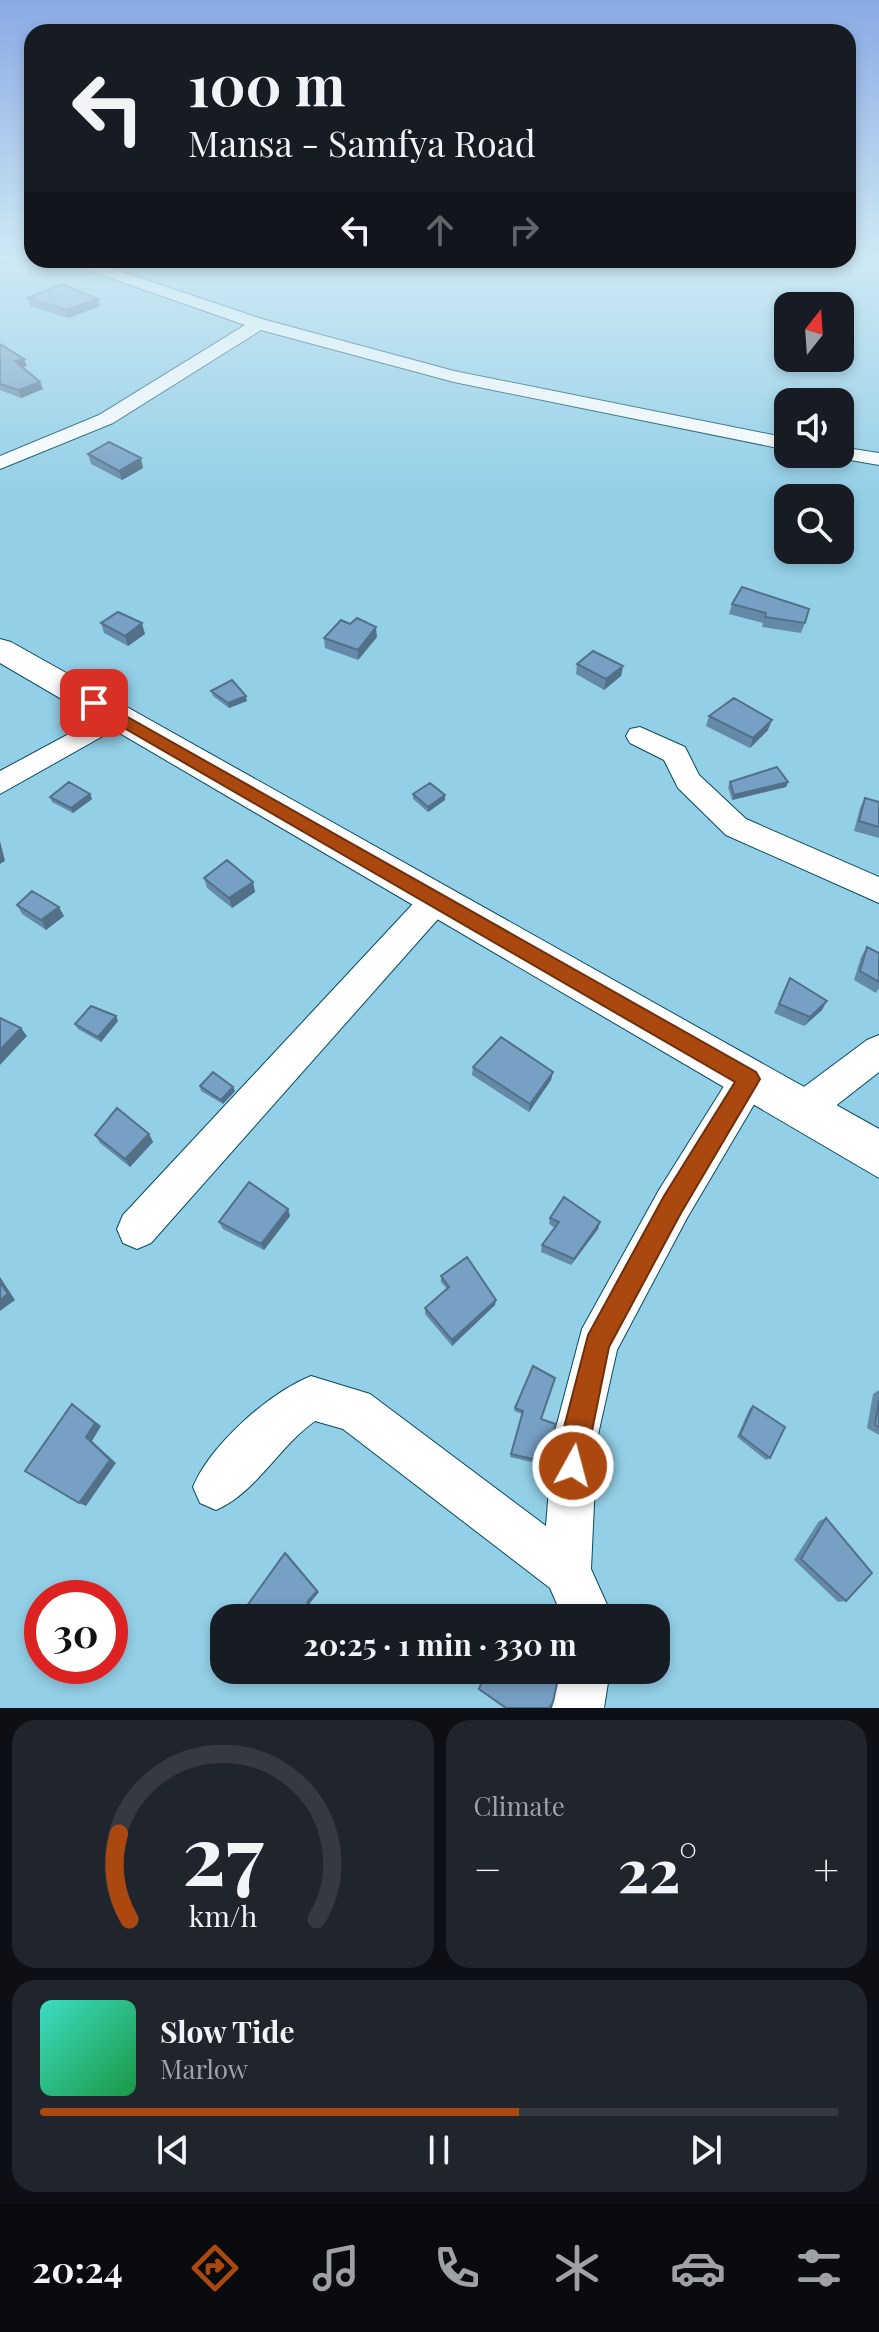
<!DOCTYPE html>
<meta charset="utf-8">
<style>
:root{--surface:#171b24;--page:#20242c;--text:#f1f3f6;--muted:#9ea1a6;--line:#363941;--accent:#ab480f}
body{margin:0;font-family:"Playfair Display",serif;background:var(--page);color:var(--text);height:100vh;display:flex;flex-direction:column;font-size:30px;white-space:nowrap}
*{box-sizing:border-box;margin:0}
p{font-size:26px;color:var(--muted)}
.icon{flex:none;width:44px;height:44px;fill:none;stroke:currentColor;stroke-width:2;stroke-linecap:round;stroke-linejoin:round}
.map{position:relative;height:1708px;overflow:hidden}
.sheet{display:flex;flex-direction:column;gap:12px;padding:12px;background:#0d0f14;flex:1}
.sheet>*{flex:none}
.top-card{position:absolute;left:24px;top:24px;width:832px;height:244px;border-radius:24px;box-shadow:0 4px 12px #0003;background:#171b24;color:var(--text);overflow:hidden}
.needle{width:52px;rotate:17deg}
.controls{position:absolute;left:774px;top:292px;display:grid;gap:16px}
.controls a{display:grid;place-items:center;width:80px;height:80px;border-radius:16px;background:var(--surface);box-shadow:0 4px 12px #0003;font-size:40px}
.speed{position:absolute;left:24px;top:1580px;display:flex;gap:16px;font-size:40px;font-weight:700;text-align:center}
.speed>*{display:grid;place-content:center;width:104px;height:104px;border-radius:50%;background:var(--surface);box-shadow:0 4px 12px #0003;line-height:1}
.speed .limit{border:12px solid #d22;background:#fff;color:#111}
.pin{position:absolute;display:grid;place-items:center;width:68px;height:68px;color:#fff;margin:-34px;border-radius:16px;box-shadow:0 4px 12px #0006}
.me{position:absolute;width:88px;margin:-44px;rotate:7deg;stroke-linejoin:round;filter:drop-shadow(0 0 6px #0008)}
.turn{display:flex;align-items:center;gap:28px;height:168px;padding:0 32px;font-size:36px}
.turn .icon{width:104px;height:104px;stroke-width:2.5}
.turn b{display:block;font-size:56px;line-height:68px}
.lanes{display:flex;align-items:center;height:76px;padding:0 32px;background:#0003;justify-content:center;gap:40px;direction:ltr}
.lanes .off{opacity:.35}
.big{font-size:60px;font-weight:700;line-height:1.1}
.sheet .widget{flex:1;display:flex;flex-direction:column;justify-content:center;gap:12px;min-width:0;padding:0 28px;border-radius:24px;background:var(--page)}
.sheet .dial{align-items:center;gap:0}
.dial svg{height:208px;overflow:visible;fill:none;stroke:var(--line);stroke-width:7;stroke-linecap:round;text-anchor:middle}
.dial text{fill:var(--text);stroke:none}
.song{display:flex;align-items:center;gap:24px}
.cover{width:96px;height:96px;border-radius:12px;background:linear-gradient(135deg,hsl(170 70% 55%),hsl(140 70% 35%))}
.played{height:8px;border-radius:4px;background:linear-gradient(90deg,var(--accent) 60%,var(--line) 60%)}
.keys{display:flex;justify-content:space-around;direction:ltr}
.heat{display:flex;justify-content:space-between;align-items:center;font-size:44px;direction:ltr}
.sheet .tiles{flex:1;display:grid;gap:12px;grid-template-columns:1fr 1fr}
.widget:last-child{grid-column:span 2}
.trip{position:absolute;left:210px;top:1604px;width:460px;height:80px;border-radius:24px;background:var(--surface);box-shadow:0 4px 12px #0003;font-weight:700;line-height:80px;text-align:center}
.menu{display:flex;height:128px;justify-content:space-around;align-items:center;background:#090b0e;color:var(--muted)}
.menu .icon{width:56px;height:56px}
.menu .on{color:var(--accent)}
.menu b{font-size:36px;color:var(--text)}
.map>svg:first-child{display:block}
</style>
<div class="map">
<svg width="879" height="1708" viewBox="0 0 879 1708">
<rect width="100%" height="100%" fill="#93cfe7"/>
<g fill="none" stroke-linecap="round" stroke-linejoin="round">
<defs>
<path id="minor" d="M59,260L96,263L262,319L454,371L788,438V450L454,382L261,330L113,423L0,469V456L99,415L245,325Z
M840,447L879,453V465L833,457L831,454H840Z
M117,708L126,711L130,717L126,723L0,794V771Z
M640,727L685,747L699,775L746,819L879,877V903L726,835L678,788L664,760L630,743L626,736L630,729Z
M435,888L446,892L451,901L446,910L151,1243L137,1249L123,1243L117,1229L123,1215L424,892Z
M879,1035V1072L815,1122L802,1127L789,1122L784,1110L789,1098L867,1040Z
M749,1063L762,1067L767,1079L762,1091L687,1218L617,1350L597,1439L591,1569L613,1618H563L550,1588L343,1429L315,1421C279,1446 256,1493 216,1510L200,1503L193,1487C210,1445 269,1393 311,1376L370,1394L546,1526L553,1439L582,1329L659,1190L736,1067Z
M560,1670H610L604,1708H552Z"/>
<path id="major" d="M0,639L11,642L879,1129V1178L0,663Z"/>
</defs>
<use href="#minor" stroke="#064b5f" stroke-width="2"/>
<use href="#major" stroke="#064b5f" stroke-width="2"/>
<use href="#minor" fill="#fff" fill-rule="evenodd"/>
<use href="#major" fill="#fff" fill-rule="evenodd"/>
</g>
<path fill="#658aa9" d="M28,298L100,306L68,318L30,306Z
M0,344L27,366L22,367L43,389L21,398L0,390Z
M88,454L143,468L122,480L91,464Z
M732,604L805,623L801,633L762,627L763,623L729,614Z
M101,623L145,634L128,646L104,633Z
M377,637L358,660L325,648L324,638Z
M577,664L623,666L621,676L604,690L576,674Z
M211,691L247,701L229,708L213,696Z
M709,716L768,730L750,748L706,726Z
M730,782H788L786,787L732,800L728,787Z
M90,794L92,799L73,813L52,802L50,797Z
M413,794L445,800L428,812L413,799Z
M865,798L879,802V838L854,831L860,808Z
M204,878L253,882L255,892L232,908L207,888Z
M17,905L64,916L46,930L22,914Z
M867,947L879,953V988L876,993L854,980L861,957Z
M790,978L822,1010L804,1026L774,1013Z
M116,1016L118,1021L101,1042L78,1029L75,1024Z
M473,1067L553,1072L551,1080L529,1112L472,1075Z
M200,1086L233,1087L235,1091L223,1104L201,1091Z
M149,1134L153,1142L130,1167L100,1143L95,1135Z
M288,1209L290,1216L264,1250L223,1229L219,1222Z
M550,1218L600,1222L598,1229L571,1265L541,1252L542,1245L555,1228L549,1224Z
M441,1276L495,1305L452,1346L425,1314V1308L447,1289L441,1282Z
M533,1366L550,1463L548,1466L510,1457L522,1414L514,1411Z
M879,1390V1435L867,1428L873,1394Z
M753,1406L770,1458L766,1460L737,1437L750,1408Z
M826,1518L846,1601L838,1602L794,1560L819,1521Z"/>
<path fill="#537089" d="M0,258H10L11,262L0,265Z
M98,299L100,306L68,318L66,310Z
M24,359L27,366L17,368L15,361Z
M40,382L43,389L21,398L19,390Z
M141,458L143,468L122,480L119,471Z
M142,623L145,634L128,646L125,636Z
M376,627L377,637L358,660V650Z
M623,666L621,676L604,690L606,679Z
M246,696L247,701L229,708L228,703Z
M772,720L768,730L750,748L753,738Z
M788,782L786,787L732,800L734,795Z
M90,794L92,799L73,813L71,808Z
M445,795V800L428,812V807Z
M0,841L5,861L0,864Z
M253,882L255,892L232,908L229,898Z
M59,907L64,916L46,930L41,920Z
M827,1001L822,1010L804,1026L810,1017Z
M116,1016L118,1021L101,1042L98,1037Z
M21,1028L27,1036L0,1065V1050Z
M553,1072L551,1080L529,1112L530,1104Z
M233,1087L235,1091L223,1104L221,1100Z
M149,1134L153,1142L130,1167L125,1159Z
M288,1209L290,1216L264,1250L261,1244Z
M600,1222L598,1229L571,1265L574,1259Z
M0,1277L15,1300L0,1311Z
M496,1300L495,1305L452,1346V1340Z
M72,1404L101,1426L92,1441L116,1463L86,1506L79,1503L86,1437Z
M285,1553L288,1555L319,1592L310,1603L321,1618H319L307,1602Z"/>
<path fill="#76a0c4" stroke="#537089" stroke-width="2" d="M62,284L98,299L66,310L28,298Z
M0,344L24,359L15,361L40,382L19,390L0,384Z
M109,442L141,458L119,471L88,454Z
M742,587L809,609L805,623L765,617L766,613L732,604Z
M118,612L142,623L125,636L101,623Z
M357,618L376,627L358,650L324,638L341,620L350,624Z
M593,651L623,666L606,679L577,664Z
M232,680L246,696L228,703L211,691Z
M734,698L772,720L753,738L709,716Z
M777,767L788,782L734,795L730,782Z
M69,782L90,794L71,808L50,797Z
M430,783L445,795L428,807L413,794Z
M865,798L879,802V827L859,821Z
M227,860L253,882L229,898L204,878Z
M32,891L59,907L41,920L17,905Z
M867,947L879,953V982L860,971Z
M790,978L827,1001L810,1017L779,1004Z
M91,1006L116,1016L98,1037L75,1024Z
M0,1018L21,1028L0,1050Z
M501,1037L553,1072L530,1104L473,1067Z
M213,1072L233,1087L221,1100L200,1086Z
M117,1108L149,1134L125,1159L95,1135Z
M249,1182L288,1209L261,1244L219,1222Z
M564,1197L600,1222L574,1259L542,1245L559,1222L550,1218Z
M467,1257L496,1300L452,1340L425,1308L449,1287L441,1276Z
M0,1282L8,1294L0,1300Z
M533,1366L555,1378L541,1419L555,1424L550,1463L511,1454L523,1411L515,1408Z
M879,1400V1427L875,1425Z
M72,1404L95,1423L86,1437L110,1460L79,1503L25,1471Z
M753,1406L785,1427L770,1458L740,1435Z
M826,1518L872,1573L846,1601L801,1559Z
M285,1553L317,1591L307,1602L319,1618H249L244,1610Z
M486,1670H560L553,1702L549,1708H506L479,1689Z"/>
<linearGradient id="sky" x2="0" y2="1"><stop stop-color="#89aae4"/><stop offset="0.52" stop-color="#cee9f4"/><stop offset="1" stop-color="#cee9f4" stop-opacity="0"/></linearGradient>
<rect width="879" height="497" fill="url(#sky)"/>
<path fill="#ab480f" stroke="#6f2f0a" stroke-width="2" d="M94,698L756,1072L760,1079L756,1086L681,1213L609,1347L583,1475L573,1479L563,1475L559,1466L561,1439L588,1335L664,1196L735,1082L88,707L86,703Z"/>
</svg>
<div class="controls">
<a><svg class="needle" viewBox="-14 -14 28 28"><path d="M0-13l5 13h-10z" fill="#e53935"/><path d="M0 13l5-13h-10z" fill="#9ea1a6"/></svg></a>
<a><svg class="icon" aria-label="sound" viewBox="0 0 24 24"><path d="M4 9h4l5-4v14l-5-4H4zM17 9q2 3 0 6"/></svg></a>
<a><svg class="icon" aria-label="search" viewBox="0 0 24 24"><circle cx="10" cy="10" r="6"/><path d="M15 15l6 6"/></svg></a>
</div>
<div class="speed"><div class="limit">30</div></div>
<div class="pin" style="left:94px;top:703px;background:#d93025"><svg class="icon" aria-label="arrive" viewBox="0 0 24 24"><path d="M6 21V4h12l-3 4 3 4H6"/></svg></div>
<svg class="me" style="left:573px;top:1466px" viewBox="-20 -20 40 40"><circle r="17" fill="#ab480f" stroke="#fff" stroke-width="3"/><path d="M0-11L8 9 0 5-8 9z" fill="#fff"/></svg>
<div class="trip">20:25 · 1 min · 330 m</div>
<div class="top-card">
<div class="turn"><svg class="icon" aria-label="left" viewBox="0 0 24 24"><path d="M17 20v-9H6M10 6l-5 5 5 5"/></svg><div><b>100 m</b>Mansa - Samfya Road</div></div>
<div class="lanes"><svg class="icon" aria-label="left" viewBox="0 0 24 24"><path d="M17 20v-9H6M10 6l-5 5 5 5"/></svg><svg class="icon off" aria-label="ahead" viewBox="0 0 24 24"><path d="M12 20V5M6 11l6-6 6 6"/></svg><svg class="icon off" aria-label="right" viewBox="0 0 24 24"><path d="M7 20v-9h11M14 6l5 5-5 5"/></svg></div>
</div>
</div>
<section class="sheet">
<div class="tiles">
<div class="widget dial"><svg viewBox="0 0 100 80">
<path d="M14 69A42 42 0 1 1 86 69"/>
<path d="M14 69A42 42 0 0 1 10 36" stroke="#ab480f"/>
<text x="50" y="56" font-size="32" font-weight="700">27</text>
<text x="50" y="72" font-size="11">km/h</text>
</svg></div>
<div class="widget"><p>Climate</p>
<div class="heat"><a>−</a><b class="big">22°</b><a>+</a></div>
</div>
<div class="widget">
<div class="song"><i class="cover"></i><div><b>Slow Tide</b><p>Marlow</p></div></div>
<div class="played"></div>
<div class="keys"><svg class="icon" aria-label="previous" viewBox="0 0 24 24"><path d="M18 5L8 12l10 7zM5 5v14"/></svg><svg class="icon" aria-label="pause" viewBox="0 0 24 24"><path d="M8 5v14M16 5v14"/></svg><svg class="icon" aria-label="next" viewBox="0 0 24 24"><path d="M6 5l10 7-10 7zM19 5v14"/></svg></div>
</div>
</div>
</section>
<nav class="menu">
<b>20:24</b>
<svg class="icon on" aria-label="directions" viewBox="0 0 24 24"><path d="M12 3l9 9-9 9-9-9zM9 14v-3h6M13 9l2 2-2 2"/></svg>
<svg class="icon" aria-label="music" viewBox="0 0 24 24"><path d="M9 18V5l10-2v13"/><circle cx="6" cy="18" r="3"/><circle cx="16" cy="16" r="3"/></svg>
<svg class="icon" aria-label="phone" viewBox="0 0 24 24"><path d="M5 4h4l2 5-3 2q2 4 5 5l2-3 5 2v4C11 20 4 13 5 4z"/></svg>
<svg class="icon" aria-label="climate" viewBox="0 0 24 24"><path d="M12 3v18M4 7l16 10M4 17L20 7"/></svg>
<svg class="icon" aria-label="car" viewBox="0 0 24 24"><path d="M5 17H2v-5l4-1 3-4h7l3 4 3 1v5h-3M9 17h6M6 11h13"/><circle cx="7" cy="17" r="2"/><circle cx="17" cy="17" r="2"/></svg>
<svg class="icon" aria-label="filters" viewBox="0 0 24 24"><path d="M4 7h16M4 17h16"/><circle cx="9" cy="7" r="2"/><circle cx="15" cy="17" r="2"/></svg>
</nav>
